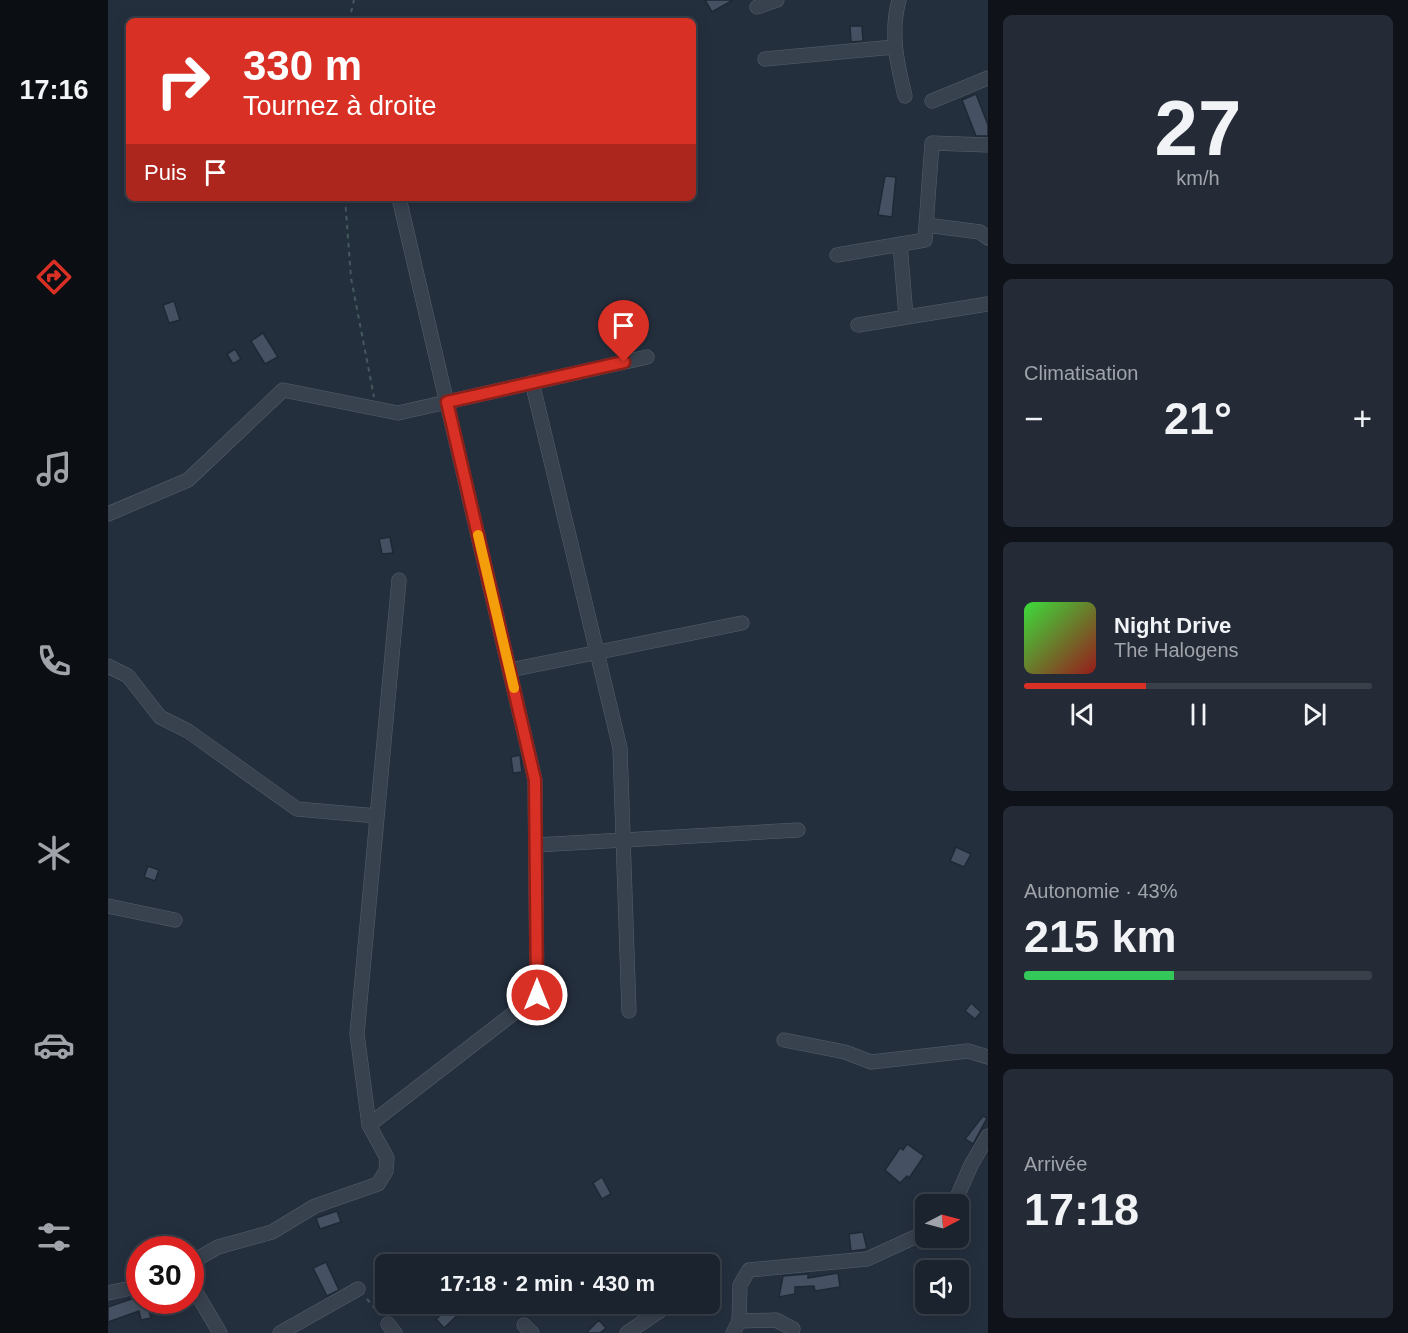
<!DOCTYPE html>
<html lang="fr">
<meta charset="utf-8">
<style>
:root{--surface:#1b232e;--page:#242b36;--text:#f1f3f6;--muted:#a0a4aa;--line:#39404a;--accent:#d93025}
body{margin:0;font-family:Arial,sans-serif;background:var(--page);color:var(--text);height:100vh;display:flex;flex-direction:column;font-size:22px;white-space:nowrap}
*{box-sizing:border-box;margin:0}
p{font-size:20px;color:var(--muted)}
.icon{flex:none;width:33px;height:33px;fill:none;stroke:currentColor;stroke-width:2;stroke-linecap:round;stroke-linejoin:round}
.map{position:relative;flex:1;overflow:hidden}
.panel{display:flex;flex-direction:column;gap:15px;padding:15px;background:#0f1319;width:420px}
.panel>*{flex:none}
.top-card{position:absolute;left:18px;top:18px;width:570px;height:183px;border-radius:9px;box-shadow:0 3px 15px #0003,0 0 0 2px var(--line);background:#d93025;color:#fff;overflow:hidden}
.needle{width:39px;rotate:84deg}
.controls{position:absolute;left:807px;top:1194px;display:grid;gap:12px}
.controls a{display:grid;place-items:center;width:54px;height:54px;border-radius:9px;background:var(--surface);box-shadow:0 3px 15px #0003,0 0 0 2px var(--line);font-size:30px}
.speed{position:absolute;left:18px;top:1236px;display:flex;gap:12px;font-size:30px;font-weight:700;text-align:center}
.speed>*{display:grid;place-content:center;width:78px;height:78px;border-radius:50%;background:var(--surface);box-shadow:0 3px 15px #0003,0 0 0 2px var(--line);line-height:1}
.speed .limit{border:9px solid #d22;background:#fff;color:#111}
.pin{position:absolute;display:grid;place-items:center;width:51px;height:51px;color:#fff;margin:-62px -26px;border-radius:50% 50% 50% 0;rotate:-45deg;box-shadow:0 0 6px #0007}
.pin .icon{rotate:45deg}
.me{position:absolute;width:66px;margin:-33px;rotate:0deg;stroke-linejoin:round;filter:drop-shadow(0 0 4px #0008)}
.turn{display:flex;align-items:center;gap:21px;height:126px;padding:0 18px;font-size:27px}
.turn .icon{width:78px;height:78px;stroke-width:2.5}
.turn b{display:block;font-size:42px;line-height:51px}
.then{display:flex;align-items:center;height:57px;padding:0 18px;background:#0003;gap:12px;font-size:22px}
.big{font-size:45px;font-weight:800;line-height:1.1}
.panel .card{flex:1;display:flex;flex-direction:column;justify-content:center;gap:9px;min-width:0;padding:0 21px;border-radius:9px;background:var(--page)}
.panel .dial{align-items:center;gap:0}
.dial b{font-size:78px;line-height:1}
.song{display:flex;align-items:center;gap:18px}
.cover{width:72px;height:72px;border-radius:9px;background:linear-gradient(135deg,hsl(120 70% 55%),hsl(0 70% 35%))}
.played{height:6px;border-radius:3px;background:linear-gradient(90deg,var(--accent) 35%,var(--line) 35%)}
.keys{display:flex;justify-content:space-around;direction:ltr}
.heat{display:flex;justify-content:space-between;align-items:center;font-size:33px;direction:ltr}
.charge{height:9px;border-radius:4px;background:linear-gradient(90deg,#34c759 43%,var(--line) 0)}
.trip{position:absolute;left:267px;top:1254px;width:345px;height:60px;border-radius:9px;background:var(--surface);box-shadow:0 3px 15px #0003,0 0 0 2px var(--line);font-weight:800;line-height:60px;text-align:center}
main{display:flex;flex:1;min-height:0}
.tabs{display:flex;flex-direction:column;width:108px;justify-content:space-around;align-items:center;background:#0b0e12;color:var(--muted)}
.tabs .icon{width:42px;height:42px}
.tabs .current{color:var(--accent)}
.tabs b{font-size:27px;color:var(--text)}
.map>svg:first-child{display:block}
</style>
<main>
<nav class="tabs">
<b>17:16</b>
<svg class="icon current" aria-label="directions" viewBox="0 0 24 24"><path d="M12 3l9 9-9 9-9-9zM9 14v-3h6M13 9l2 2-2 2"/></svg>
<svg class="icon" aria-label="music" viewBox="0 0 24 24"><path d="M9 18V5l10-2v13"/><circle cx="6" cy="18" r="3"/><circle cx="16" cy="16" r="3"/></svg>
<svg class="icon" aria-label="phone" viewBox="0 0 24 24"><path d="M5 4h4l2 5-3 2q2 4 5 5l2-3 5 2v4C11 20 4 13 5 4z"/></svg>
<svg class="icon" aria-label="climate" viewBox="0 0 24 24"><path d="M12 3v18M4 7l16 10M4 17L20 7"/></svg>
<svg class="icon" aria-label="car" viewBox="0 0 24 24"><path d="M5 17H2v-5l4-1 3-4h7l3 4 3 1v5h-3M9 17h6M6 11h13"/><circle cx="7" cy="17" r="2"/><circle cx="17" cy="17" r="2"/></svg>
<svg class="icon" aria-label="filters" viewBox="0 0 24 24"><path d="M4 7h16M4 17h16"/><circle cx="9" cy="7" r="2"/><circle cx="15" cy="17" r="2"/></svg>
</nav>
<div class="map">
<svg width="880" height="1333" viewBox="0 0 880 1333">
<rect width="100%" height="100%" fill="#242f3e"/>
<path fill="#455162" stroke="#1f2835" stroke-width="1.5" d="M597,0H625L604,12Z
M742,26H754L755,41L743,42Z
M868,94L880,125V136H868L854,100Z
M777,176L788,177L784,217L770,215Z
M66,301L72,320L61,323L55,305Z
M155,333L170,357L157,364L143,341Z
M127,349L133,359L125,364L119,354Z
M282,537L285,553L274,554L271,539Z
M412,755L414,772L405,773L403,757Z
M848,847L863,854L856,867L842,861Z
M40,866L51,870L47,881L36,877Z
M863,1003L873,1012L867,1019L857,1011Z
M875,1116L879,1118L865,1144L857,1139Z
M799,1144L816,1156L801,1178L799,1176L792,1183L777,1170L792,1148L795,1150Z
M494,1177L503,1194L494,1199L485,1183Z
M229,1211L233,1222L212,1229L208,1218Z
M755,1232L759,1249L743,1251L741,1234Z
M218,1262L231,1290L219,1296L205,1268Z
M730,1273L732,1287L707,1291L706,1286L687,1287V1294L671,1297L675,1276L700,1274V1278Z
M32,1296V1300L56,1302L40,1308L43,1318L33,1320L31,1311L0,1322V1307Z
M345,1304L354,1311L336,1328L328,1319Z
M491,1320L498,1328L492,1333H478Z"/>
<g fill="none" stroke-linecap="round" stroke-linejoin="round">
<defs>
<path id="minor" d="M791,0C782,33 789,63 797,96
M649,7L669,0
M657,59L786,47
M824,101L880,78
M818,225L872,232L880,238
M792,244L798,317
M729,255L817,240L824,143L880,145
M750,325L880,304
M424,382L512,748L521,1011
M0,514L80,480L175,390L290,413L539,357
M0,666L20,676L52,717L80,731L189,809L269,816
M402,670L634,623
M428,845L690,830
M0,906L67,920
M676,1040L737,1052L763,1062L860,1051L880,1057
M261,1125L429,995L427,780L291,198
M846,1204L863,1165L880,1136
M82,1263L110,1247L164,1232L207,1206L270,1184L278,1171L279,1158L261,1125L249,1034L291,580
M82,1282L112,1333
M0,1293L32,1286
M631,1321L632,1285L641,1270L759,1259L818,1232
M280,1324L287,1333
M416,1325L424,1333
M172,1333L250,1289
M519,1333L562,1304
M625,1333L631,1321L668,1320L685,1329"/>
</defs>
<use href="#minor" stroke="#565f6c" stroke-width="15"/>
<path stroke="#44595c" stroke-width="2" stroke-dasharray="4.5 4.5" stroke-linecap="butt" d="M241,21L246,0
M237,198L243,278L266,397
M259,1299L272,1315"/>
<use href="#minor" stroke="#38414e" stroke-width="14"/>
</g>
<g fill="none" stroke-linecap="round" stroke-linejoin="round">
<defs>
<path id="route" d="M429,995L427,780L339,402L516,362"/>
</defs>
<use href="#route" stroke="#8d1f18" stroke-width="15"/>
<use href="#route" stroke="#d93025" stroke-width="10"/>
<path stroke="#f59e0b" stroke-width="10" d="M370,535L406,688"/>
</g>
</svg>
<div class="controls">
<a><svg class="needle" viewBox="-14 -14 28 28"><path d="M0-13l5 13h-10z" fill="#e53935"/><path d="M0 13l5-13h-10z" fill="#a0a4aa"/></svg></a>
<a><svg class="icon" aria-label="sound" viewBox="0 0 24 24"><path d="M4 9h4l5-4v14l-5-4H4zM17 9q2 3 0 6"/></svg></a>
</div>
<div class="speed"><div class="limit">30</div></div>
<div class="pin" style="left:516px;top:362px;background:#d93025"><svg class="icon" aria-label="arrive" viewBox="0 0 24 24"><path d="M6 21V4h12l-3 4 3 4H6"/></svg></div>
<svg class="me" style="left:429px;top:995px" viewBox="-20 -20 40 40"><circle r="17" fill="#d93025" stroke="#fff" stroke-width="3"/><path d="M0-11L8 9 0 5-8 9z" fill="#fff"/></svg>
<div class="trip">17:18 · 2 min · 430 m</div>
<div class="top-card">
<div class="turn"><svg class="icon" aria-label="right" viewBox="0 0 24 24"><path d="M7 20v-9h11M14 6l5 5-5 5"/></svg><div><b>330 m</b>Tournez à droite</div></div>
<div class="then">Puis<svg class="icon" aria-label="arrive" viewBox="0 0 24 24"><path d="M6 21V4h12l-3 4 3 4H6"/></svg></div>
</div>
</div>
<section class="panel">
<div class="card dial"><b>27</b><p>km/h</p></div>
<div class="card"><p>Climatisation</p>
<div class="heat"><a>−</a><b class="big">21°</b><a>+</a></div>
</div>
<div class="card">
<div class="song"><i class="cover"></i><div><b>Night Drive</b><p>The Halogens</p></div></div>
<div class="played"></div>
<div class="keys"><svg class="icon" aria-label="previous" viewBox="0 0 24 24"><path d="M18 5L8 12l10 7zM5 5v14"/></svg><svg class="icon" aria-label="pause" viewBox="0 0 24 24"><path d="M8 5v14M16 5v14"/></svg><svg class="icon" aria-label="next" viewBox="0 0 24 24"><path d="M6 5l10 7-10 7zM19 5v14"/></svg></div>
</div>
<div class="card"><p>Autonomie · 43%</p><b class="big">215 km</b><div class="charge"></div></div>
<div class="card"><p>Arrivée</p><b class="big">17:18</b></div>
</section>
</main>
